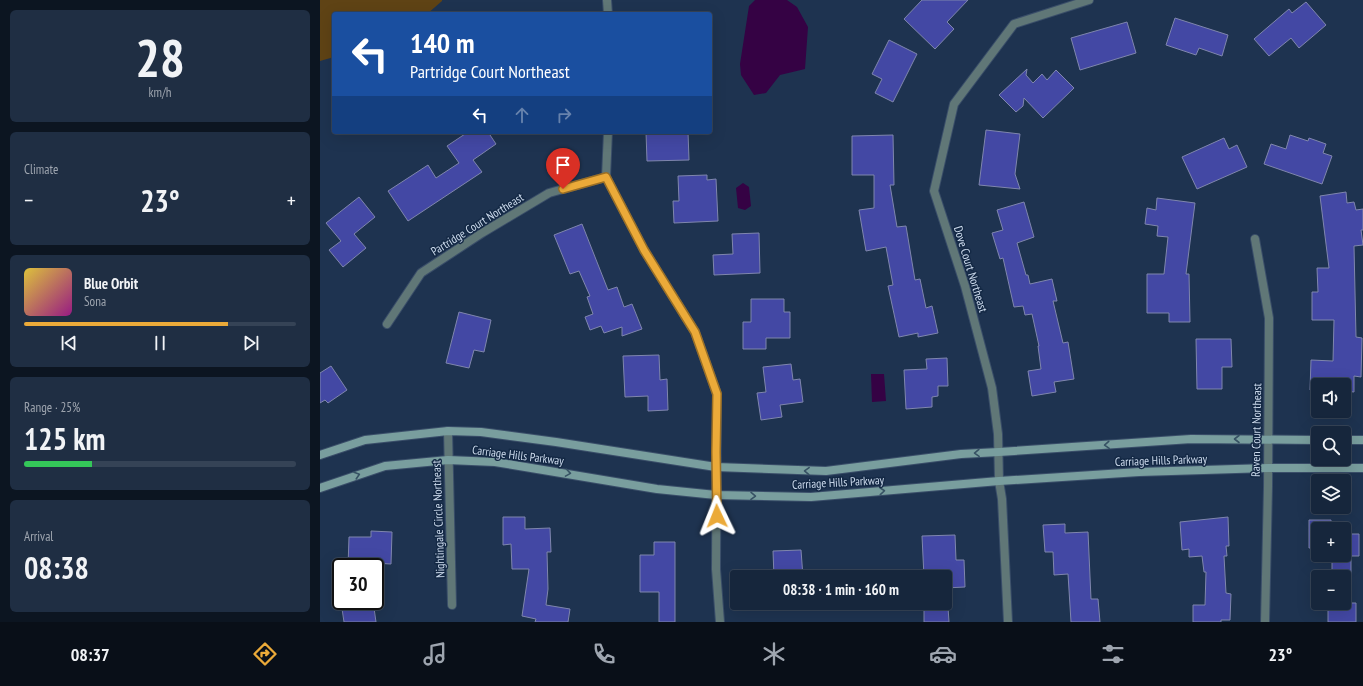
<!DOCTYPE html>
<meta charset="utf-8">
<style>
:root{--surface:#16263c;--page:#1f2e43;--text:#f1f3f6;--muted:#9ea5af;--line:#354356;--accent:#ebaa39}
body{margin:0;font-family:"PT Sans Narrow",sans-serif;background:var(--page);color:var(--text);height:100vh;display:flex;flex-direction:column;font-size:15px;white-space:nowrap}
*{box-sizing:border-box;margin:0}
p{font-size:13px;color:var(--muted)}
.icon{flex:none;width:22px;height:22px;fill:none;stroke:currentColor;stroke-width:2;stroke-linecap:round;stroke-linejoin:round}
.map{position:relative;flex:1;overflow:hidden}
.side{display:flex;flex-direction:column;gap:10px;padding:10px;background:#0c1521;width:320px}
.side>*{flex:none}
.top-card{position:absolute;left:12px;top:12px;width:380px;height:122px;border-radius:4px;box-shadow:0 4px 16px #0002,0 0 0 1px var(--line);background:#1a4fa0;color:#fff;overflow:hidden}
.controls{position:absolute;left:991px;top:378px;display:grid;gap:8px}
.controls a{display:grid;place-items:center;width:40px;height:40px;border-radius:4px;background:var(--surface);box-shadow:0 4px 16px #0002,0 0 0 1px var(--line);font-size:20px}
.speed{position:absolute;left:12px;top:558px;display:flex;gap:8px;font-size:20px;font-weight:700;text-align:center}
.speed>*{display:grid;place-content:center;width:52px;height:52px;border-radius:50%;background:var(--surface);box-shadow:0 4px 16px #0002,0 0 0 1px var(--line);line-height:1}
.speed .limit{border:2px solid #111;border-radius:6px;background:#fff;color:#111}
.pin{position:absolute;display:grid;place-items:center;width:34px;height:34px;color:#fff;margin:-41px -17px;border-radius:50% 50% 50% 0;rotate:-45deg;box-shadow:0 0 4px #0007}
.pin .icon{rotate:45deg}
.me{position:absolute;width:44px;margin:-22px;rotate:358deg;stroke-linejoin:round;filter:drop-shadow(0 0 3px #0008)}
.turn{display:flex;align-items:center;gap:14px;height:84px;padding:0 12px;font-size:18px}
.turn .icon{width:52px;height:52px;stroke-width:2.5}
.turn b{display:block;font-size:28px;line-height:34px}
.lanes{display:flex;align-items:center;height:38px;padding:0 12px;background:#0003;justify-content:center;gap:20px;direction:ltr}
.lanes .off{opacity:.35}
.big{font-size:30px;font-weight:700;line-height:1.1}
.side .card{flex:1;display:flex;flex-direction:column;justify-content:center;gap:6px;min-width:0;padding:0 14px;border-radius:6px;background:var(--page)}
.side .dial{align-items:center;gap:0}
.dial b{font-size:52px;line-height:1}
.song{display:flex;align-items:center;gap:12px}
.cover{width:48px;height:48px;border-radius:6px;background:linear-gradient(135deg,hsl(50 70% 55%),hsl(310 70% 35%))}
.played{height:4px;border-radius:2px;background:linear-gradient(90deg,var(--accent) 75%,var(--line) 75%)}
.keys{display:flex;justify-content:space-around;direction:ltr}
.heat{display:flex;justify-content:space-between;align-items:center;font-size:22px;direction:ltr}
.charge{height:6px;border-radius:3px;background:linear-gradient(90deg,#34c759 25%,var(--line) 0)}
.trip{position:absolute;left:410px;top:570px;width:222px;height:40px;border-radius:4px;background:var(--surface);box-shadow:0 4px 16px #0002,0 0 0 1px var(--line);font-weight:700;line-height:40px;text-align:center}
.menu{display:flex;height:64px;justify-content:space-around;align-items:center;background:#090f18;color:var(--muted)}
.menu .icon{width:28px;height:28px}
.menu .selected{color:var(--accent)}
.menu b{font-size:18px;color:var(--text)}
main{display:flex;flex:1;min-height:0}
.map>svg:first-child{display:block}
</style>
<main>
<section class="side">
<div class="card dial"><b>28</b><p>km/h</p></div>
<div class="card"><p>Climate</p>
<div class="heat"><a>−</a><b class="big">23°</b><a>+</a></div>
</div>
<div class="card">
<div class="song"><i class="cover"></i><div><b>Blue Orbit</b><p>Sona</p></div></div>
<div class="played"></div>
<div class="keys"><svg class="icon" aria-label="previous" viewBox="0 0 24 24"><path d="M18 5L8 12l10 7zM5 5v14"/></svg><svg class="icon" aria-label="pause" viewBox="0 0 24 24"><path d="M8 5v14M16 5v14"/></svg><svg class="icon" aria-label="next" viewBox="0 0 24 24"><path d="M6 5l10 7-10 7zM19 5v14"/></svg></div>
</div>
<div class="card"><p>Range · 25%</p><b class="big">125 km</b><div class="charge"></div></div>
<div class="card"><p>Arrival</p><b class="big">08:38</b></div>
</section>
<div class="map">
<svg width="1043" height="622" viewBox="0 0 1043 622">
<rect width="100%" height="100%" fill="#1e3350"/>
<path fill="#5f4315" d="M0,0H122V1L107,14H14V57L0,61Z"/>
<path fill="#350244" d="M435,0H467L477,7L488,27L485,69L460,75L446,93L434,95L421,75L420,64L429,6Z
M423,183L429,187L431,206L425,210L418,208L416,188Z
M551,374H564L566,401L552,402Z"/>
<path fill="#4348a4" stroke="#7f86ad" d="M602,0H648L627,22L634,29L615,49L584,19Z
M986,2L1006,25L979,48L971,38L949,56L934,39L969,9L972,13Z
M855,18L908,35L902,56L879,48L876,55L846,45Z
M807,22L816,53L760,70L751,38Z
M569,40L597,54L573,102L555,93L562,79L552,74Z
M707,69L706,75L713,83L722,74L727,80L736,70L754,88L723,118L704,98L703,106L696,112L679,95Z
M666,130L700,134L695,174L700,189L659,185Z
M148,132H168L176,144L153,160L162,172L88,221L68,191L108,165L116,178L139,163L127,146Z
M326,132H368L369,160L327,161Z
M573,135L574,185H570L577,227L586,226L595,280L600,279L606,308L612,306L618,333L598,337V333L579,337L568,286L573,285L566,247L546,251L539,210L554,208V175H532V136Z
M970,135L988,141L989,138L1006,144L1003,153L1012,156L1002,184L944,164L951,144L966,149Z
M904,138L909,149L917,145L927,167L877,189L862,157Z
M387,175V180L396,179L398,221L354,223L353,201H359L358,176Z
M1026,192L1027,203L1034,202L1036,210L1043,209V230H1041L1043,245L1034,246L1036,337L1042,338L1041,377L1034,376V392L1024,391V385H998V391L990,390L991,360L1013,361L1014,320H992V292H998L997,268H1009L1000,196Z
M39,197L55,217L34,234L46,248L23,267L9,250L21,241L6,223Z
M837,198L875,203L866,274H869L870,322H849V313H827V274H844L848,237L837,236L838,226L825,224L827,208L836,210Z
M704,202L714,237L697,243L706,275H708L710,284L732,279L737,301H733L743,343L748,342L754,379L734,382L736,392L712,396L708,371L721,369L718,346H719L712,314L705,315L703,306L694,307L683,258L680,259L672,233L683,230L677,210Z
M262,224L288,290L297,287L304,307L312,304L322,329L302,336V327L284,333L281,326L270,330L265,317L273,314L267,297L270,296L259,271L250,274L234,235Z
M439,233L440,273L394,275L393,255L413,254L412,234Z
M431,299H464V312H470V338H446V349H423V322H431Z
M139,312L171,320L164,352L154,350L149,368L126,363Z
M876,339H911L912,367H902V389H877Z
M339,355L340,380L347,379L348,410L328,411V396L305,397L303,356Z
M627,358L628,386H618V396L612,397V407L586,409L584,370L607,369L606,359Z
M471,364L473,380L480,379L483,402L460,405L462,417L441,420L437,393L446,392L443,367Z
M11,366L27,390L8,403L5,400L0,403V373Z
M183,517H205V529L230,528L231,552H227L228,589L226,605L250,609L248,622H215L216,619L202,616L209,569H192L191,544L183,545Z
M908,517L909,546H906L907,556H904L906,593L911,594L910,620H901V622H873V605H885L886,572H884L882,556L869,557V549L862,550L860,522Z
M989,520H1011V529H998V548H989Z
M745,524V533L768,532L771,599H778L780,622H751L748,574L734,575L733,552H725L723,525Z
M51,531L72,532L71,564L53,563V567H28L29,537H51Z
M1024,534H1039V556H1031V574H1012V561H1001V555H1024Z
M635,535L636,560H644L645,587L625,588V577H604L602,536Z
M334,542H355V622H339V592H320V555H334Z
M481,550L483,577H454L453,551Z
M29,601H53L56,622H24L21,602Z
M1008,603H1036V622H1008Z
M628,607L629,622H604V608Z"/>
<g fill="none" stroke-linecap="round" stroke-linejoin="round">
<defs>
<path id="street" d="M287,0L288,14
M288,132L286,177L324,250L375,332L397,394L396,569L400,622
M935,239L949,318L948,487L945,622
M67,324L101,273L162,233L229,193L286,177
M128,431L132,605
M688,622L682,499L679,481L678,434L672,388L645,286L614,191L634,104L694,24L769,0"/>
<path id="secondary" d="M1024,440H1043
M0,455L45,440L128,431L161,432L236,442L396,467L506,471L641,454L679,452L871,439L998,440
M0,488L65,466L128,460L175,462L337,489L396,495L491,497L679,481L819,472L948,468H1043"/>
</defs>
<use href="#street" stroke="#3a4e69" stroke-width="10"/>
<use href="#secondary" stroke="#3a4e69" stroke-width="10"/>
<use href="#street" stroke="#607777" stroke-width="8"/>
<use href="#secondary" stroke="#799e9e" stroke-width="8"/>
</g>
<defs><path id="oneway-chevron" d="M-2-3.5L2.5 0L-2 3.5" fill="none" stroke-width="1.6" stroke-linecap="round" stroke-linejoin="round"/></defs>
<g stroke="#375264">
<use href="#oneway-chevron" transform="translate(917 439) rotate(-180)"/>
<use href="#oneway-chevron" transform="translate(787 445) rotate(176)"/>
<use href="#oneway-chevron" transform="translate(657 453) rotate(178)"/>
<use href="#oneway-chevron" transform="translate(487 471) rotate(-178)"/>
<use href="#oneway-chevron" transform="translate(248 473) rotate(9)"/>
<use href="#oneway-chevron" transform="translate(37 475) rotate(-18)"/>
<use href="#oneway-chevron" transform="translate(562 491) rotate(-5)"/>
<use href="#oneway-chevron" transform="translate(433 496) rotate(1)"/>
</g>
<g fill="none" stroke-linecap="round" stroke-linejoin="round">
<defs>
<path id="route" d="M243,189L286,177L324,250L375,332L397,394L396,452L397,516"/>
</defs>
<use href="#route" stroke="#996e25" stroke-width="10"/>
<use href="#route" stroke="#ebaa39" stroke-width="7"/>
</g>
<g text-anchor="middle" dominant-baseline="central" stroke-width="3" stroke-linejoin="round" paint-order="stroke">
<g font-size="12" fill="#cddbed" stroke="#142945">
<text transform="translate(157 224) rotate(-32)">Partridge Court Northeast</text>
<text transform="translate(651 269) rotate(73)">Dove Court Northeast</text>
<text transform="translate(936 430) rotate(-89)">Raven Court Northeast</text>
<text transform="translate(198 455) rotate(7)">Carriage Hills Parkway</text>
<text transform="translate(841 460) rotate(-2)">Carriage Hills Parkway</text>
<text transform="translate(518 482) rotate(-3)">Carriage Hills Parkway</text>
<text transform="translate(118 519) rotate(-92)">Nightingale Circle Northeast</text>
</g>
</g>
</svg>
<div class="controls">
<a><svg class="icon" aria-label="sound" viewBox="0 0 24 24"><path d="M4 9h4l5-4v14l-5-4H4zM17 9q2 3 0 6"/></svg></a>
<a><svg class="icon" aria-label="search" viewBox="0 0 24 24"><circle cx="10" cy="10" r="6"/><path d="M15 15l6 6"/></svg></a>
<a><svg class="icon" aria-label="layers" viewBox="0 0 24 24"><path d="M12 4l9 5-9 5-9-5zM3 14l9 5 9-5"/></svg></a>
<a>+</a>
<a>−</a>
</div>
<div class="speed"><div class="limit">30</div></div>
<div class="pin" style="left:243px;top:189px;background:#d93025"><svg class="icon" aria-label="arrive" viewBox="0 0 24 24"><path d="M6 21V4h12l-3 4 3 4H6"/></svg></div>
<svg class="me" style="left:397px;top:516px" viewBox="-20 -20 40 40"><path d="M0-17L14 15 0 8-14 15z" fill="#ebaa39" stroke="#fff" stroke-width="4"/></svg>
<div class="trip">08:38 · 1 min · 160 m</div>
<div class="top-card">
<div class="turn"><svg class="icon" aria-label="left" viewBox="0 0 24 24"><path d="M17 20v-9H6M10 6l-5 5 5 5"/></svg><div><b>140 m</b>Partridge Court Northeast</div></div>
<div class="lanes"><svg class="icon" aria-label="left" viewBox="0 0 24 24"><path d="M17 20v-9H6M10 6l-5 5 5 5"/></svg><svg class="icon off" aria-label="ahead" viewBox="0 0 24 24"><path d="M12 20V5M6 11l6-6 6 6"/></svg><svg class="icon off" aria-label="right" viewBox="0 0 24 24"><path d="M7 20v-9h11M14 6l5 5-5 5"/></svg></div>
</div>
</div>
</main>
<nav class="menu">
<b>08:37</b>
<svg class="icon selected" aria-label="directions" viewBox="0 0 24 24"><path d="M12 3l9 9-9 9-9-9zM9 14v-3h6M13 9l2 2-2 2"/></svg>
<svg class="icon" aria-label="music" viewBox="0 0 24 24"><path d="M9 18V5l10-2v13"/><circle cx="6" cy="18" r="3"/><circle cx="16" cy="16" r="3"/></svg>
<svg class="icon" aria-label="phone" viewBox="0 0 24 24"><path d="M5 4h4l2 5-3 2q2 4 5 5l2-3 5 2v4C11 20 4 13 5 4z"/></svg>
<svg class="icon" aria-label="climate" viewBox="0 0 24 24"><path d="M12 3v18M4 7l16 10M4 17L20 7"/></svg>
<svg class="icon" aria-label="car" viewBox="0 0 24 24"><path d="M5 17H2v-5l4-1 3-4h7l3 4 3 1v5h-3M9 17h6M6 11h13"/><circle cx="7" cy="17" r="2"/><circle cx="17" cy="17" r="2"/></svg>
<svg class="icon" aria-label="filters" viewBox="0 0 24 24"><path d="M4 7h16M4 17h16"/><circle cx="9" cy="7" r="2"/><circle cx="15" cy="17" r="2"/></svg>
<b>23°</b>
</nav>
